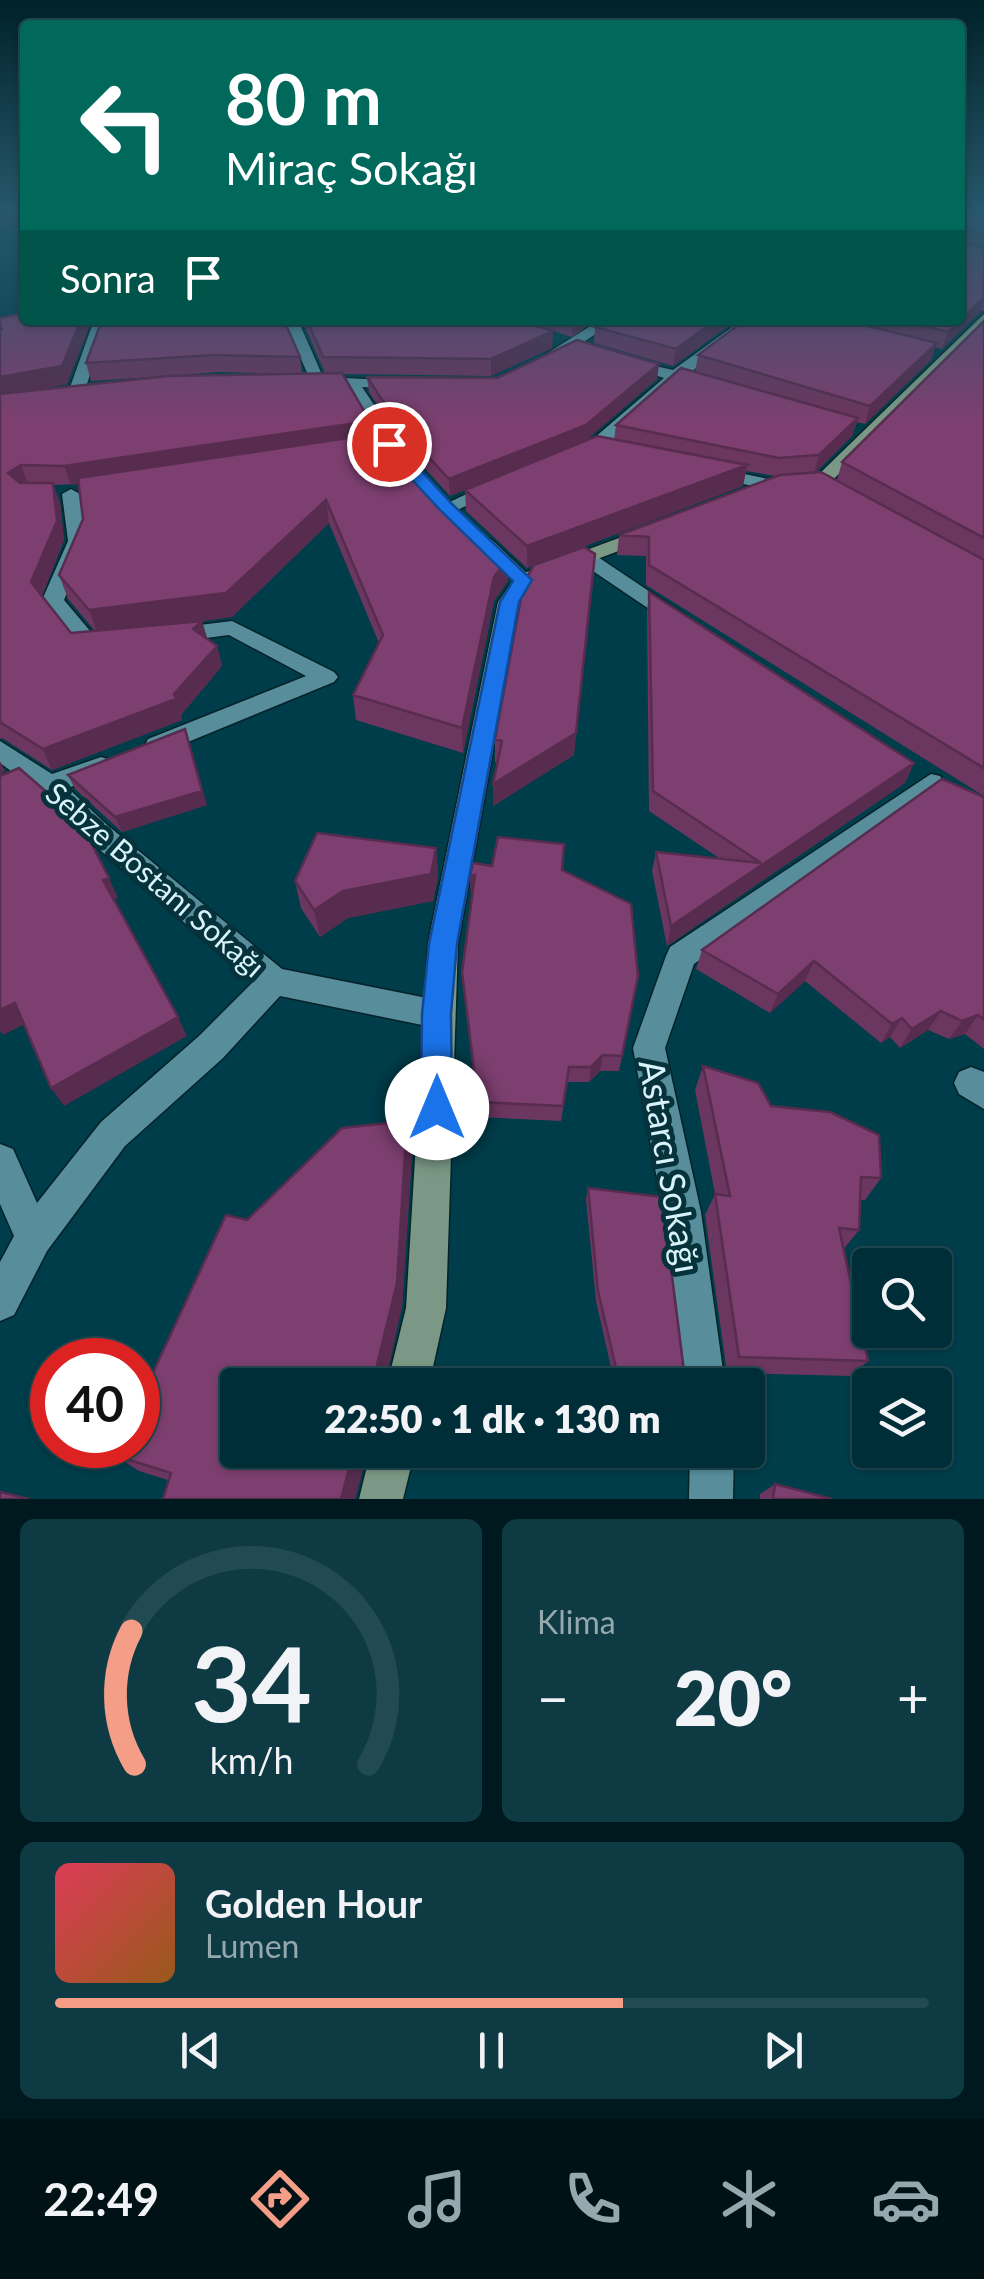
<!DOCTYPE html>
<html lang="tr">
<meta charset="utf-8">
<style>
:root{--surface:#002e38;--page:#0e3a43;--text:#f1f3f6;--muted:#95a8ae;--line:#224a53;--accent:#f49e87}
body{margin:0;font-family:Lato,sans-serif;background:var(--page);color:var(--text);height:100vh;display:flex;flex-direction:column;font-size:38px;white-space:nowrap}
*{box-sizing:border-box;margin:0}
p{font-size:32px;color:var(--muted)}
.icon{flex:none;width:55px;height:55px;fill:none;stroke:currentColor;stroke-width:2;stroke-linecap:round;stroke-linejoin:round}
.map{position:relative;height:1499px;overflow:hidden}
.panel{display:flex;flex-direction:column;gap:20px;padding:20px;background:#00191f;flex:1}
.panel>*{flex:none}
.top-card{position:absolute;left:20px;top:20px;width:945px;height:305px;border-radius:10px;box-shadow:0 2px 8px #0004,0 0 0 2px var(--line);background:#00695c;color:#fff;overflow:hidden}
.buttons{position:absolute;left:852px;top:1248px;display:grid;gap:20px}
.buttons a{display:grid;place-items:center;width:100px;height:100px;border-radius:10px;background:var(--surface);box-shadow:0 2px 8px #0004,0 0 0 2px var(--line);font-size:50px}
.speed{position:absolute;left:30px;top:1338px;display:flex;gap:20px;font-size:50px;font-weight:700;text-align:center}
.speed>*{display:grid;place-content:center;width:130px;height:130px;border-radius:50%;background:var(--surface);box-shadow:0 2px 8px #0004,0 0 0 2px var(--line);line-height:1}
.speed .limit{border:15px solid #d22;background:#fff;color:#111}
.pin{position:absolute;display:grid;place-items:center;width:85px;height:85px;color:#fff;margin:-42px;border:5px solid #fff;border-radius:50%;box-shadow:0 2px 10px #0007}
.me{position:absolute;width:110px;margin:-55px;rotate:0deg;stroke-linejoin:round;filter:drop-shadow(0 0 8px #0008)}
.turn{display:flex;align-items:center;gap:35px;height:210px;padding:0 40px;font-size:45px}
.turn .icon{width:130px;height:130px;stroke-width:2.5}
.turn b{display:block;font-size:70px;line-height:85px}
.then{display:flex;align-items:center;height:95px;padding:0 40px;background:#0003;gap:20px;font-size:38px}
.big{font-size:75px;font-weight:800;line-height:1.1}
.panel .widget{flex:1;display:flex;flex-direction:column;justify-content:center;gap:15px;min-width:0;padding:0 35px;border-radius:15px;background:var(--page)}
.panel .dial{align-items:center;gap:0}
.dial svg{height:260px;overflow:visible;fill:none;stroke:var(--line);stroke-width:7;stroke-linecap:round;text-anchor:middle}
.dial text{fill:var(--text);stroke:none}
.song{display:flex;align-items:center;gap:30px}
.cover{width:120px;height:120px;border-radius:15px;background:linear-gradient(135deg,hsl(350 70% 55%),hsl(30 70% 35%))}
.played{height:10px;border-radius:5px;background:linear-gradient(90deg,var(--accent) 65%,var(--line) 65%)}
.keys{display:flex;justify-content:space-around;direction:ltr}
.heat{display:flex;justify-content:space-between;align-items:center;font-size:55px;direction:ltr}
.panel .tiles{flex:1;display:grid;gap:20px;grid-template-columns:1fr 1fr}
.widget:last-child{grid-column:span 2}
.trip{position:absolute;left:220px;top:1368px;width:545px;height:100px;border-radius:10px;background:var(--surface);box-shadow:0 2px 8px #0004,0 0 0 2px var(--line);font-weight:800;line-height:100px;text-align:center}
.menu{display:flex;height:160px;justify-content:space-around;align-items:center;background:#001216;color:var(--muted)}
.menu .icon{width:70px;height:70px}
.menu .on{color:var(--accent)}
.menu b{font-size:45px;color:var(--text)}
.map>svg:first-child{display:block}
</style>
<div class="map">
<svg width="984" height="1499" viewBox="0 0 984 1499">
<rect width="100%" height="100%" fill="#003d4a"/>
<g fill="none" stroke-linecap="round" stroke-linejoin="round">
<defs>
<path id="street" d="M94,320H108L85,390L72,393L69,390Z
M284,320H298L323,377L407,381L410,384L402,389L362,387L411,459L408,463H396L381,445L346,387L312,384Z
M600,320H617L556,360H546V354Z
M742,320H758L687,375L707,381V387L678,382L599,452L572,458V450L587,444L664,378L620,364V358L673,370Z
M710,467L778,481L781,485L772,490L704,476L701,472Z
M494,481L503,486L500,490L453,512L446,514L437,508Z
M71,489L80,494L88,541L64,600L96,638L113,639L116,644L105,651H82L42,600L68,541L62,494Z
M485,538L492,540L530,576L533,580L530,584H516L478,548V540Z
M585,551L592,553L686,616L683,621H667L578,561V553Z
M232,621L334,672L338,677L334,682L166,751H148L145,745L148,739L306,676L229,635L175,642L164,635L175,628Z
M0,741L52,774L101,757L110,760L114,766L110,772L68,788L106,824L282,969L437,1000L448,1004L453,1014L448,1024L437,1028L280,996L223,1058L125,1146L47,1251L14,1315L0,1321V1262L14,1236L0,1204V1144L13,1149L37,1203L101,1122L199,1036L253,982L86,838L40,792L0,763Z
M931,774L940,776L944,783L940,790L694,964L665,1048L701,1212L725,1385H683L663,1212L633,1048L666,956L670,947Z
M971,1067L984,1072V1109L959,1094L954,1083L959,1072Z
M690,1450H734L733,1499H689Z"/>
<path id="secondary" d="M984,314V326L827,486L791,488V480L816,477Z
M646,528L656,534L653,538L531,584L520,602L458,943L446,1308L429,1385H387L406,1308L428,943L498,602L516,576Z
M371,1450H415L403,1499H359Z"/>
</defs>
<use href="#street" stroke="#052228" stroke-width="3"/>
<use href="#secondary" stroke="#052228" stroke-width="3"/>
<use href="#street" fill="#588e9c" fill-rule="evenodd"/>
<use href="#secondary" fill="#7a9885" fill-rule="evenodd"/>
</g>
<path fill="#6b365f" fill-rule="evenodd" d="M960,210H984V311H981L942,349L935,347L931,360L865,424L857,422L852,436L816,472L837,480L842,462L984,321V796L646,585V556L617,555L619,535L775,476L746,471L743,486L527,568L466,511L465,490L614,440L616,425L695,372L698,355L745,320H960Z
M0,318L67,384L30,391L167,376L91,381L86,363L102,320L300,357L302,374L325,373L302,320H595L572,337L553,331L552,348L491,376L343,374L372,434L508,581L494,601L463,753L356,720L353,695L379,643L329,523L232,617L202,621L207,639L217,646L222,666L181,715L182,720L52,770L2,738L0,739ZM219,372L291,374L169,376ZM78,484L83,519L59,575L68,599L95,631L71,633L42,596L64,540L60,503L53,485Z
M736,320L673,366L594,343L595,327Z
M659,364L657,379L585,441L450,496L399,440L369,392L367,377L497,378Z
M649,592L914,763L905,783L667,946L652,871L656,852L719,858L649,811L647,611Z
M495,739L574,755L493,806L498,762H495Z
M68,775L207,805L122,832L75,789Z
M984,797V1049L965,1034L949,1039L928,1030L900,1048L890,1037L881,1043L805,981L770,1013L696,969L702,950Z
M436,848L438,876L433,901L348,918L320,937L301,908L295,881Z
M492,866L562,870L638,976L619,1071H600L589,1082H567L561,1121L478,1117L462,972L473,893H471L470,876Z
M703,1066L771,1106L881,1178L865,1200H860L859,1230L843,1250L868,1361L851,1376L727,1373L705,1215L715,1194L695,1090Z
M412,1152L402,1307L238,1450H368L355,1499H163L168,1480L139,1471L114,1455L247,1220Z
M588,1188L685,1379L682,1385H615L596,1301L586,1199Z
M775,1484L832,1499H760V1494Z"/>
<path fill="#572c4e" d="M4,210H25V220L0,226V211Z
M984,298L981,311L942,349L948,332Z
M81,320H92L67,384L0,396V377Z
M573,320H595L572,337Z
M716,320H736L673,366L676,349Z
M553,331L552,348L491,376V359Z
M937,343L931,360L865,424L870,406Z
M659,364L657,379L585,441L450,496L449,479Z
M858,418L852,436L814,473L819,455Z
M370,421L372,439L71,485L64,466Z
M21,465L28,484L15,492L8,473Z
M747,465L743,486L527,568V546Z
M53,483L60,503L64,540L39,602L31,582Z
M326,500L329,523L232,617L202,621L208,641L98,634L89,610Z
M595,554L574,755L493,806V784Z
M508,558V581L494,601L463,753L462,728L494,577Z
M217,646L222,666L181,715L174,694Z
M176,699L182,720L52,770L43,749Z
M185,729L207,805L122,832L115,817Z
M0,761L5,771L0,775Z
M914,763L905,783L667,946L671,926Z
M436,848L438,876L433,901L348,918L320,937L314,910L343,891Z
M475,875V892L471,893L470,876Z
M109,878L118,898L112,900L103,880Z
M814,961L805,981L770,1013L778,994Z
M15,1003L29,1022L3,1035L0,1031V1010Z
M941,1011L928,1030L900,1048L912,1029Z
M978,1015L965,1034L949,1039L962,1021Z
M178,1017L187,1036L64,1106L51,1088Z
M902,1018L890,1037L881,1043L892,1024Z
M603,1055L600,1071L589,1082L591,1067Z
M407,1121L412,1152L402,1307L385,1385H372Z
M354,1450H368L355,1499H341Z"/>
<path fill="#7c3f6f" stroke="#572c4e" stroke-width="2.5" d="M960,210H984V234L966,229L961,232L962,242L984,248V298L948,332L898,320H960Z
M25,313V320H81L62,366L0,377V330L2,329L0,326V318Z
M102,320H284L300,357L215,355L86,363Z
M307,320H518L553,331L491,359L323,357Z
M604,320H716L676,349L595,327Z
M745,320H843L937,343L870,406L698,355Z
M984,321V538L842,462Z
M577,340L659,364L586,425L449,479L398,424L367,377L497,378Z
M681,368L858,418L819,455L779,458L616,425Z
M342,373L370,421L64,466L21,465L8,473L20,483H53L57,521L31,582L71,633L202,621L193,629L217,646L174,694L176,699L43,749L0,722V394L168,376Z
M382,433L435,492L508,558L494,577L462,728L353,695L383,635L326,500L226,593L89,610L59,575L83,519L78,478Z
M597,436L747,465L527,546L465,490Z
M821,472L984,560V768L649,565V537L619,535L780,475Z
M584,547L595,554L576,733L493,784L502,741L495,739L524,582L534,565Z
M649,592L914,763L671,926L656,852L761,863L653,791Z
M185,729L202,791L115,817L68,775Z
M19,768L80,821L109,878L103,880L178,1017L51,1088L15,1003L0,1010V776Z
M942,779L984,797V1019L978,1015L962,1021L941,1011L912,1029L902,1018L892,1024L814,961L778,994L702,950Z
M317,833L436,848L431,874L343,891L314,910L295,881Z
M498,837L564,844L562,870L631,904L638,976L622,1056L603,1055L591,1067H569L563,1106L478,1102L462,972L475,875L470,876L473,863L492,866Z
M703,1066L758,1083L771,1106L830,1112L879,1135L881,1178L861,1177L859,1230L839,1228L868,1361L739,1357L715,1194L730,1196Z
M407,1121L397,1283L372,1385H238V1450H354L341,1499H163L171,1473L114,1455L119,1445H138V1405L226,1215L247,1220L342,1128Z
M588,1188L662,1197L685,1379L667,1385H620L598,1291Z
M775,1484L832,1499H773Z
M0,1492L29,1499H0Z"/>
<linearGradient id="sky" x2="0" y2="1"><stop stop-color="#002229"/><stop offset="0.5" stop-color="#26576b"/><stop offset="1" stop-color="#26576b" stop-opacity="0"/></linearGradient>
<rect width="984" height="420" fill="url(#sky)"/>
<path fill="#1a73e8" stroke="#114b97" stroke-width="2.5" d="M383,441H394L452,504L532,580L519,602L457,944L451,1014L452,1108L448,1119L437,1123L426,1119L421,1108L422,1014L429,944L500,602L513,581L441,511L383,448Z"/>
<g text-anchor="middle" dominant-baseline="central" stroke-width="10" stroke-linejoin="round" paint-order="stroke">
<g font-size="30" fill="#d8f3fa" stroke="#05323b">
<text transform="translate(156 879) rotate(41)">Sebze Bostanı Sokağı</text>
</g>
<g font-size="35" fill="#d8f3fa" stroke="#05323b">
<text transform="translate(671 1166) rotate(80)">Astarcı Sokağı</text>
</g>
</g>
</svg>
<div class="buttons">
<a><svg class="icon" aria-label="search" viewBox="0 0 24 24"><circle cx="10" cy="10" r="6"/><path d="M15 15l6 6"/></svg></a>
<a><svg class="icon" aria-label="layers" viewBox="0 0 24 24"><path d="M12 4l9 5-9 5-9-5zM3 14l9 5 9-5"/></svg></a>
</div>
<div class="speed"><div class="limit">40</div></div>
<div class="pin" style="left:389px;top:444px;background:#d93025"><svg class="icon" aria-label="arrive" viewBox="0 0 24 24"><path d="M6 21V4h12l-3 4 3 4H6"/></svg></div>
<svg class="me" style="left:437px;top:1108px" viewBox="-20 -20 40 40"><circle r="19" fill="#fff"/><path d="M0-13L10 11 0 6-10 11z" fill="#1a73e8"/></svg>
<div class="trip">22:50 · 1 dk · 130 m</div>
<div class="top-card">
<div class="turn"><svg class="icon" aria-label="left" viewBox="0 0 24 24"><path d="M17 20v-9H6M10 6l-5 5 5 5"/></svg><div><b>80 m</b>Miraç Sokağı</div></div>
<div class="then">Sonra<svg class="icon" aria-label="arrive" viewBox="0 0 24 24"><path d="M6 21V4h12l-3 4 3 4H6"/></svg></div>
</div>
</div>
<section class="panel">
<div class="tiles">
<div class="widget dial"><svg viewBox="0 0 100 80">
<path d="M14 69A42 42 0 1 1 86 69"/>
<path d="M14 69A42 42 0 0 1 13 28" stroke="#f49e87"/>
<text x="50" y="56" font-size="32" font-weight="700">34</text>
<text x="50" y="72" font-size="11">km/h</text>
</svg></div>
<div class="widget"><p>Klima</p>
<div class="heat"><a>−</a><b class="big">20°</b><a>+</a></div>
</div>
<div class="widget">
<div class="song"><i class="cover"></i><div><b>Golden Hour</b><p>Lumen</p></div></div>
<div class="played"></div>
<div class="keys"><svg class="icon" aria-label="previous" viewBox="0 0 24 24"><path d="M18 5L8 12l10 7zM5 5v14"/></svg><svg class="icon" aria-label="pause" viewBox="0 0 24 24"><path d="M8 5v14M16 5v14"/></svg><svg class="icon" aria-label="next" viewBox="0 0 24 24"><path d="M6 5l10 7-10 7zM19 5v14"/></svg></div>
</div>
</div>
</section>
<nav class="menu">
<b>22:49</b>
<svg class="icon on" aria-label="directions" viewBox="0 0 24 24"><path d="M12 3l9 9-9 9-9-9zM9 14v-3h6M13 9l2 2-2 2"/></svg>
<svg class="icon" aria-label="music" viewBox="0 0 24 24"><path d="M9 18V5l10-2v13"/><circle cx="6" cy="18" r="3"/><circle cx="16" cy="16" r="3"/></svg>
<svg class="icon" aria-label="phone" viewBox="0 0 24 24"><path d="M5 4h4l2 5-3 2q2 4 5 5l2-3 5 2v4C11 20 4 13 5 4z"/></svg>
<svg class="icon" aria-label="climate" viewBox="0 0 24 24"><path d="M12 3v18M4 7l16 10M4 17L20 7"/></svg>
<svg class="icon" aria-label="car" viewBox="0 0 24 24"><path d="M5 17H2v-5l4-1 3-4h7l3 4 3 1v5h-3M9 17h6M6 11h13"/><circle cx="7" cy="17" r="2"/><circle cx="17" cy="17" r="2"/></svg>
</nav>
